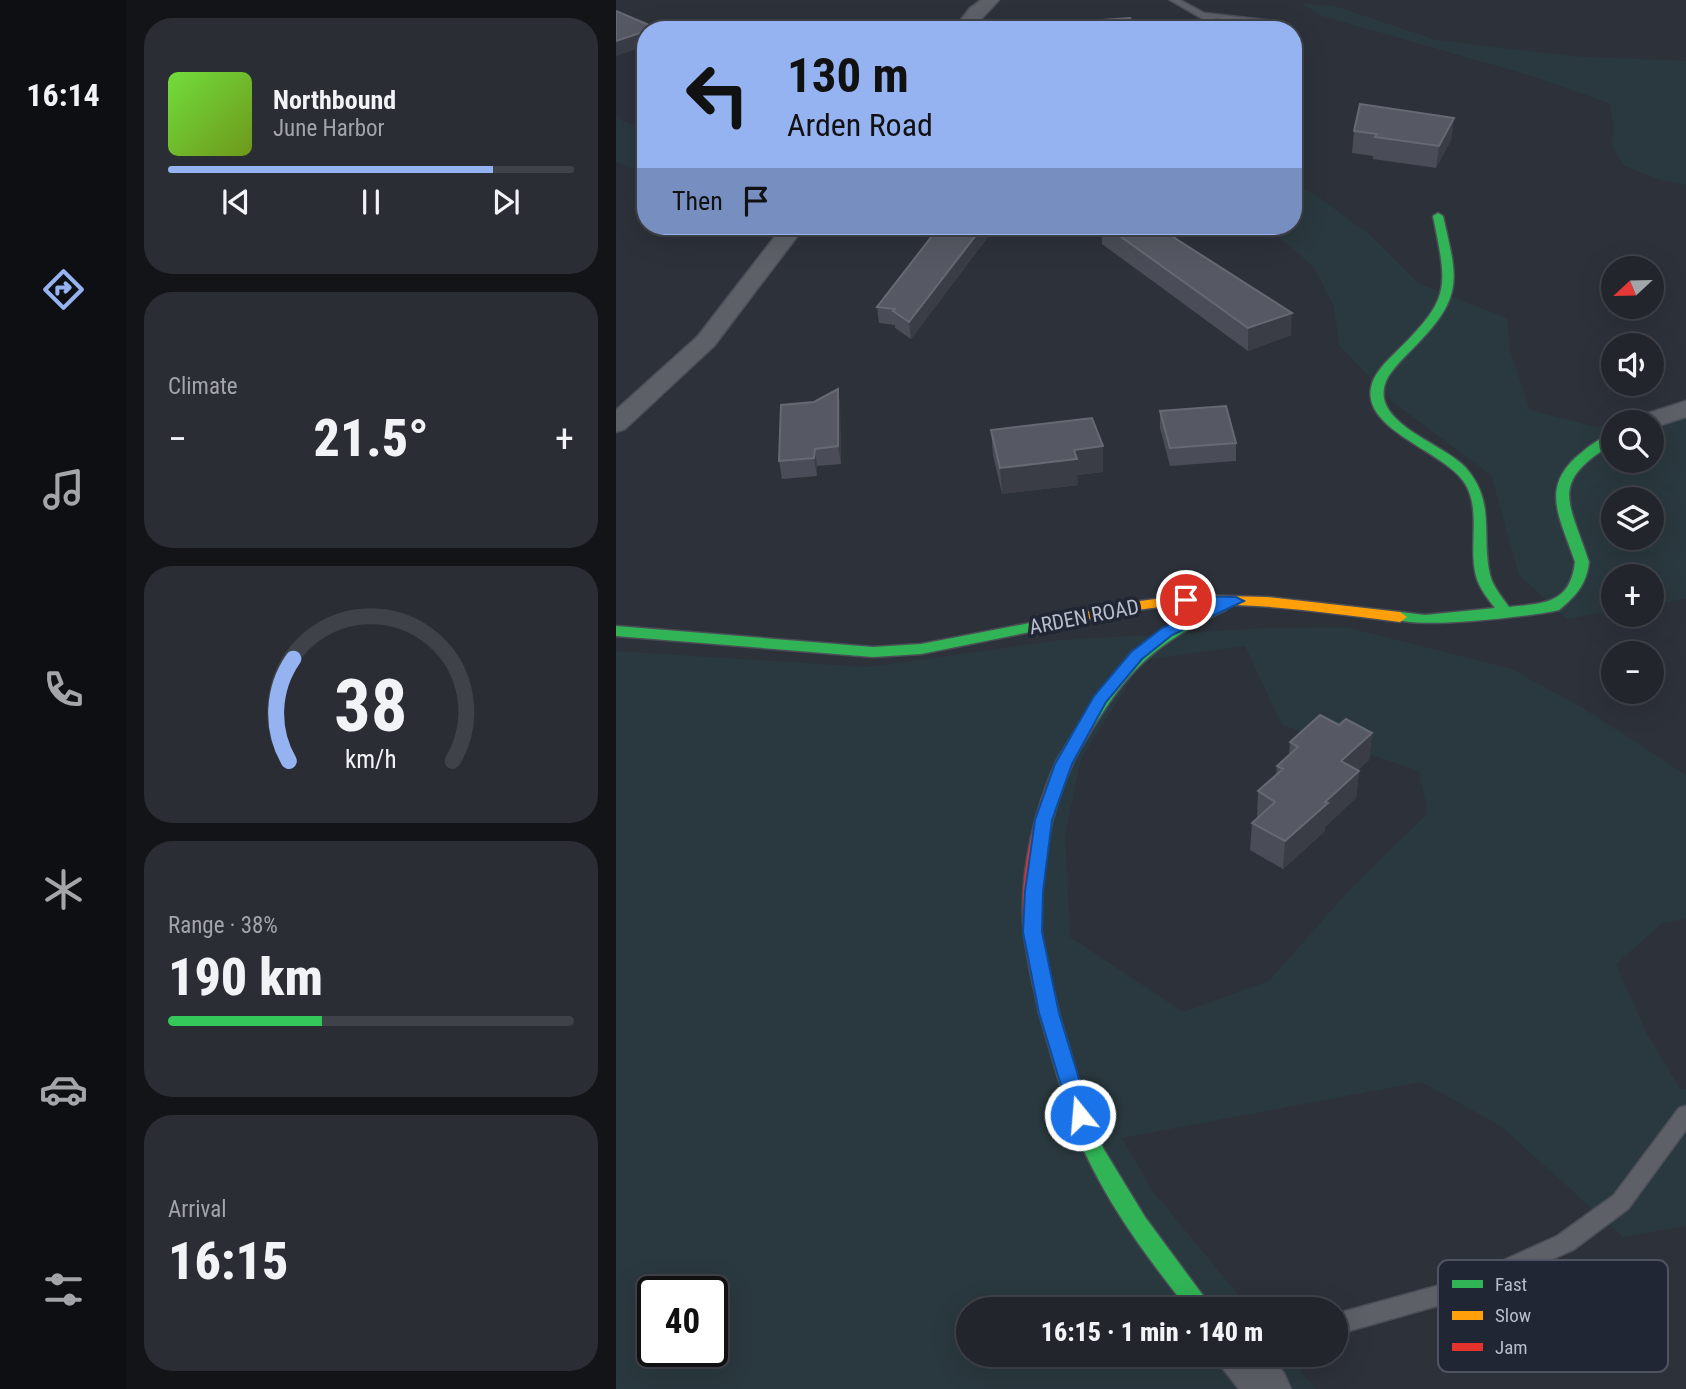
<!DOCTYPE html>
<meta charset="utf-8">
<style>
:root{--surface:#22252c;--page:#2a2d34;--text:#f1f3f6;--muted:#a2a5a9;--line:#3f4248;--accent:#95b2f1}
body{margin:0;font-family:"Roboto Condensed",sans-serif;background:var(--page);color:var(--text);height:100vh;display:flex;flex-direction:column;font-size:26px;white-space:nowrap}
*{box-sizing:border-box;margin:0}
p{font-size:23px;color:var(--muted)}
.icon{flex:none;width:38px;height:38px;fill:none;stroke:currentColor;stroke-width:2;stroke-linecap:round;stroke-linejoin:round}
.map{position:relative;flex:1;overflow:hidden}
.sheet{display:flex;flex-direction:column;gap:18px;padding:18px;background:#131418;width:490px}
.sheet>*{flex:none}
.hud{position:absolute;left:21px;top:21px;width:665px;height:214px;border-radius:28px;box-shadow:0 7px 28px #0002,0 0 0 2px var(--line);background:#95b2f1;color:#111;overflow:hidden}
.needle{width:46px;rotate:248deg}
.buttons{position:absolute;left:985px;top:256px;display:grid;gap:14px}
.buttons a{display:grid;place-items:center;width:63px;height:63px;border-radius:50%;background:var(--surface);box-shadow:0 7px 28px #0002,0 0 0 2px var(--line);font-size:35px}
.speed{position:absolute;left:21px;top:1276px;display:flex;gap:14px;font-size:35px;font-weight:700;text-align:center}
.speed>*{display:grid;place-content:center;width:91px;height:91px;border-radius:50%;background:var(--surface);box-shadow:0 7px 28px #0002,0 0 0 2px var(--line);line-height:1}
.speed .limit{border:4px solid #111;border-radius:10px;background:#fff;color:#111}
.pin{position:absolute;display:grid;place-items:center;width:60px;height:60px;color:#fff;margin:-30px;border:4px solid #fff;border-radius:50%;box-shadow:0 2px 7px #0007}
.me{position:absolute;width:77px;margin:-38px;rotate:343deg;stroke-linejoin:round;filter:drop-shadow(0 0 5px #0008)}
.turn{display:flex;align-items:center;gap:24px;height:147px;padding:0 35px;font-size:32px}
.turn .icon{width:91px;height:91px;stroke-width:2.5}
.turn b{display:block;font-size:49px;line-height:60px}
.then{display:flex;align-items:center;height:66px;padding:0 35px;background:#0003;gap:14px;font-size:26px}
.big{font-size:52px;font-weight:800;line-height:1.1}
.sheet .card{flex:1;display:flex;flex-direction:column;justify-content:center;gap:10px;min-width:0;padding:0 24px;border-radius:28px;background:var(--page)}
.sheet .dial{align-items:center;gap:0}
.dial svg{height:182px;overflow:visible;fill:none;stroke:var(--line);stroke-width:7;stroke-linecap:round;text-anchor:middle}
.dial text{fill:var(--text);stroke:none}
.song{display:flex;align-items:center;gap:21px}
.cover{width:84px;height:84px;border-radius:10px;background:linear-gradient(135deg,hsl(100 70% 55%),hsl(80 70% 35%))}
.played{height:7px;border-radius:4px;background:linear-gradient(90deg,var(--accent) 80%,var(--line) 80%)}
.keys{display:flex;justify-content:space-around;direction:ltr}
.heat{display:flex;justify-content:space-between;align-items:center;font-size:38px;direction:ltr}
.charge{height:10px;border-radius:5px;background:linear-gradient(90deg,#34c759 38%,var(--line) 0)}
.trip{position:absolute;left:340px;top:1297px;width:392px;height:70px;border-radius:35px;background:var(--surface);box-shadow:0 7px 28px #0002,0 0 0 2px var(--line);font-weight:800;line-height:70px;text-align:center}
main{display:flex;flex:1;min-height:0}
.menu{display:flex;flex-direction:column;width:126px;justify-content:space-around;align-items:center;background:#0e0f12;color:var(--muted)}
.menu .icon{width:49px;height:49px}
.menu .selected{color:var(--accent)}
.menu b{font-size:32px;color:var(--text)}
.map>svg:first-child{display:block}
</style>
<main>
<nav class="menu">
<b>16:14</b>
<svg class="icon selected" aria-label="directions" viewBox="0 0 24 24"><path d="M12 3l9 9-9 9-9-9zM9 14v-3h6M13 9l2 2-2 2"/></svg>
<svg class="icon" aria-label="music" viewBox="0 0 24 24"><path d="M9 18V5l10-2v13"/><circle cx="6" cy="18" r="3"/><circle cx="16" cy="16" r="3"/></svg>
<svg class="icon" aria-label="phone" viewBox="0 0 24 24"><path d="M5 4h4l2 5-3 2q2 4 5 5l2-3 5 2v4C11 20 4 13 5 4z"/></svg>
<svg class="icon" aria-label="climate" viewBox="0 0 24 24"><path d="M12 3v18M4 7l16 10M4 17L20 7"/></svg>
<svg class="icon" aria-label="car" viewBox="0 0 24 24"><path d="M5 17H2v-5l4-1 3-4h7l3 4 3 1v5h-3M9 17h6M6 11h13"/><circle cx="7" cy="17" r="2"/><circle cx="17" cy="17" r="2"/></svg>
<svg class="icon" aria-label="filters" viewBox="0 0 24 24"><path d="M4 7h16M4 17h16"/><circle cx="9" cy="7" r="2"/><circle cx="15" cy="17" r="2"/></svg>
</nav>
<section class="sheet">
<div class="card">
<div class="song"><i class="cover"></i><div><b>Northbound</b><p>June Harbor</p></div></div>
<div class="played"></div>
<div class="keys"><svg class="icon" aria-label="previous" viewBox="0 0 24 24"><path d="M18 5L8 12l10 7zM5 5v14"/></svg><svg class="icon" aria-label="pause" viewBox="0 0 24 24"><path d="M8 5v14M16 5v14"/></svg><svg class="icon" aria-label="next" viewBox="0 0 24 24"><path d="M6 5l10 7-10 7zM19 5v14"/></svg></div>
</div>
<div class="card"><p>Climate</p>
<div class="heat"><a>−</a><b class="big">21.5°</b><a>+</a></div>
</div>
<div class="card dial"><svg viewBox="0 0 100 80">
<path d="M14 69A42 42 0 1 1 86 69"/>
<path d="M14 69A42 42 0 0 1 16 24" stroke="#95b2f1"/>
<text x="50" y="56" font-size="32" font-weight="700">38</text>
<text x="50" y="72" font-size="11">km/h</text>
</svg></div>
<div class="card"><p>Range · 38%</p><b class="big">190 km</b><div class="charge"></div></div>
<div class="card"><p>Arrival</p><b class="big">16:15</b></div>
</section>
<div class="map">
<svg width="1070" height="1389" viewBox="0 0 1070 1389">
<rect width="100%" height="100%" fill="#2d313a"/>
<path fill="#2a393f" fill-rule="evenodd" d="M685,3L722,7L820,40L955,56L1070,61V185L1045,180L1008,166L996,145L998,128L993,103L916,76L706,16Z
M0,118L30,130V174L0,162Z
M677,183L701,196L754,235L802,283L891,318L894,350L914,410L980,427L997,424L998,460H1036V422L1070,415V599L1036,604V576H998L997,611L951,619L903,575L875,475L777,402L723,345L718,307L698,267L650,226H677ZM998,499H1036V537H998Z
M730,627L896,669L977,714L1070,775V919L1046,923L1000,964L1030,1032L1064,1089H1070V1226L1007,1237L885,1126L805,1082L506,1138L536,1190L634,1309H352V1354L672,1355L700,1389H0V651L251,667L444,640L651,628ZM629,646L666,725L803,771L812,813L735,888L653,981L567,1012L454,937L449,835L465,759L527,660ZM37,1292H96V1351H37Z"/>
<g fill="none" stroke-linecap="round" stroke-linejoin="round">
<defs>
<path id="lane" d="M554,0H564L588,13L667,22L669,30H661L660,26L656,25L598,18L617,30H606Z
M1070,1106V1130L1012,1209L957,1250L849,1298L719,1335V1314L846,1279L941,1236L998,1195L1063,1108Z"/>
<path id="street" d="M365,0H383L355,30H337L354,8Z
M167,226H189L98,346L9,429L0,432V410L82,336Z
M1070,401V417L1036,428V422H1016L1020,417Z
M600,1354H652L668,1373L675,1389H623L607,1369Z"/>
<path id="fast" d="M822,213L827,216C840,274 849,294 805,340C794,352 781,363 772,377C748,422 827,442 850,468C880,502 865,535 874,575C877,587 886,597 893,607C927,603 954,605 959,562C945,519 922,487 965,453C974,445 986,437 998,433V443C932,483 953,500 973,562C971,584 959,597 943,610C920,616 790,631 777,617L784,612L809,615L879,608C872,599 863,588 860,576C852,547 866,509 848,482C827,451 747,430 755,388C757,374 770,362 779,353C835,298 832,290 817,216Z
M605,602L612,607L610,610C526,649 506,679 460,756H448L446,752C483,688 528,622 605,602Z
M424,621L432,626L429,629L305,654L257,657L0,636V626L257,647L305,644Z
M433,1005L440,1008L443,1013L466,1092L487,1148L529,1217L597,1309H572C529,1255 486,1197 460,1132C445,1093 435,1053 423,1013L426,1008Z"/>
<path id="slow" d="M571,595L651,597L784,612L791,617L784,622C713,613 642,602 571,605C521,607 472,619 424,631L416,626L419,623L516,602Z"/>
<path id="jam" d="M454,746L462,752C436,806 419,874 426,934C429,961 437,987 443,1013L440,1018L433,1021L426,1018L423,1013C418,987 411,961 408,934C403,884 414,828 432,781C437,770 442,750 454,746Z"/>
</defs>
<use href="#lane" stroke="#4b4e57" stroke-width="3"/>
<use href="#street" stroke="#4b4e57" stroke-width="3"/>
<use href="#fast" stroke="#4b4e57" stroke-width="3"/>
<use href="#slow" stroke="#4b4e57" stroke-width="3"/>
<use href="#jam" stroke="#4b4e57" stroke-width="3"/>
<use href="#lane" fill="#5e6068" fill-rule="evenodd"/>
<use href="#street" fill="#5e6068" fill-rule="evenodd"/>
<use href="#fast" fill="#30b455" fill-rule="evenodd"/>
<use href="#slow" fill="#ff9f0a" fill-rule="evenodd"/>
<use href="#jam" fill="#e5322d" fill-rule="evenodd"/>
</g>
<path fill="#4a4d57" d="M838,118L835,140L820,168L757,159V156L736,153L738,131Z
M329,226H390L388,230L378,229L295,339L279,328V325L263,323L261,307Z
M486,226H540L675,335L632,351L486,244Z
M222,389L224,406L225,464L201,466V476L166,479L163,461L198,402Z
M544,411L620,443V461L554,466L544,428Z
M375,430L487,446V472L461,475L462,485L386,494L377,455Z
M723,725L756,733L753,760L742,770L743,771L740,798L709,827V831L667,869L634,850L636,823L641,818L642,791L660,775L661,766L673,756L674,742Z"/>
<path fill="#3a3d46" d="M30,31V46L0,56V41Z
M838,118L835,140L820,168L823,146Z
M367,226H377L378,229L295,339L293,322Z
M676,313L675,335L632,351V328Z
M222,389L224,406L225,464L222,446Z
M487,446V472L461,475L462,485L386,494L384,468L458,450Z
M199,449L201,466V476L198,458Z
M756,733L753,760L722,788L725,761Z
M743,771L740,798L709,827V831L667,869L669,841L709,802Z"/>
<path fill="#565963" stroke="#666973" stroke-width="2" d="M0,11L40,28L30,30V31L0,41Z
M514,18L519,30H476L472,21Z
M744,104L838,118L823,146L759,137L761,134L738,131Z
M329,226H367L293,322L277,311L279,309L261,307L323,227L327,229Z
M490,226H540L676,313L632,328Z
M222,389V446L199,449L198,458L163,461L165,405L198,402Z
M610,406L620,443L554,448L544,411Z
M476,418L487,446L458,450L461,459L384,468L375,430Z
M704,715L723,725L730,719L756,733L725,761L743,771L709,802L712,803L669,841L636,823L659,802L642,791L667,769L661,766L682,747L674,742Z"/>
<path fill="#1a73e8" stroke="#114b97" stroke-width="2" d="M570,596L620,597L628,601L556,635L526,659L490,702L456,764L436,820L427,891L426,932L443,1013L474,1115L471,1121L464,1123L457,1121L454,1115L423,1013L407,932L409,891L419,820L439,764L478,696L515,652L546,628L598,605L565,603L563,600Z"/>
<g text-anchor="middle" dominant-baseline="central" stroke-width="7" stroke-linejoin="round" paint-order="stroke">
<g font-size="21" fill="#b9bdca" stroke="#212634">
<text transform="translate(468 617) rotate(-11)">ARDEN ROAD</text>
</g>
</g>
<rect x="822" y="1260" width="230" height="112" rx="10" fill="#212634" stroke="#4f5361" stroke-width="2"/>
<rect x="836" y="1280" width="31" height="8" fill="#30b455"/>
<rect x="836" y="1311" width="31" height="9" fill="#ff9f0a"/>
<rect x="836" y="1343" width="31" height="8" fill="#e5322d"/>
<g font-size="19" fill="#b9bdca">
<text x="879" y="1291">Fast</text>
<text x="879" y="1322">Slow</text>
<text x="879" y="1354">Jam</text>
</g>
</svg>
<div class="buttons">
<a><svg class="needle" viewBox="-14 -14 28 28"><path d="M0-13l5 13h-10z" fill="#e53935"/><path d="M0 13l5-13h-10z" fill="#a2a5a9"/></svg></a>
<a><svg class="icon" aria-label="sound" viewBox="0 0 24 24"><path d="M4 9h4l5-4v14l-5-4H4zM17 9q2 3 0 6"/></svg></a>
<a><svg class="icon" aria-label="search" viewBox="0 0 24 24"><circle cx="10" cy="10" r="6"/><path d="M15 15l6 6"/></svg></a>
<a><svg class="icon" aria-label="layers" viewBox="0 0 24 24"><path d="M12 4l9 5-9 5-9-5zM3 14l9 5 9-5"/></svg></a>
<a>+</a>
<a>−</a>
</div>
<div class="speed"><div class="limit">40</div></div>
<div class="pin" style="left:570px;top:600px;background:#d93025"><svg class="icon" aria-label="arrive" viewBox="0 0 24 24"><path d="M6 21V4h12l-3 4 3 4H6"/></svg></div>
<svg class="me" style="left:464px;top:1115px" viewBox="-20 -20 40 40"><circle r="17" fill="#1a73e8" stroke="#fff" stroke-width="3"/><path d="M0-11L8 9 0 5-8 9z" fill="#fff"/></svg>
<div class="trip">16:15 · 1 min · 140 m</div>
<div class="hud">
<div class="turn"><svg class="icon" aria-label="left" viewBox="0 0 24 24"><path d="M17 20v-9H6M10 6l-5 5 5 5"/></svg><div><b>130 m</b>Arden Road</div></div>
<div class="then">Then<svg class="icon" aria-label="arrive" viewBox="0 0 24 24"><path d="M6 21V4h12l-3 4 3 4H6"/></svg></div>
</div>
</div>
</main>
